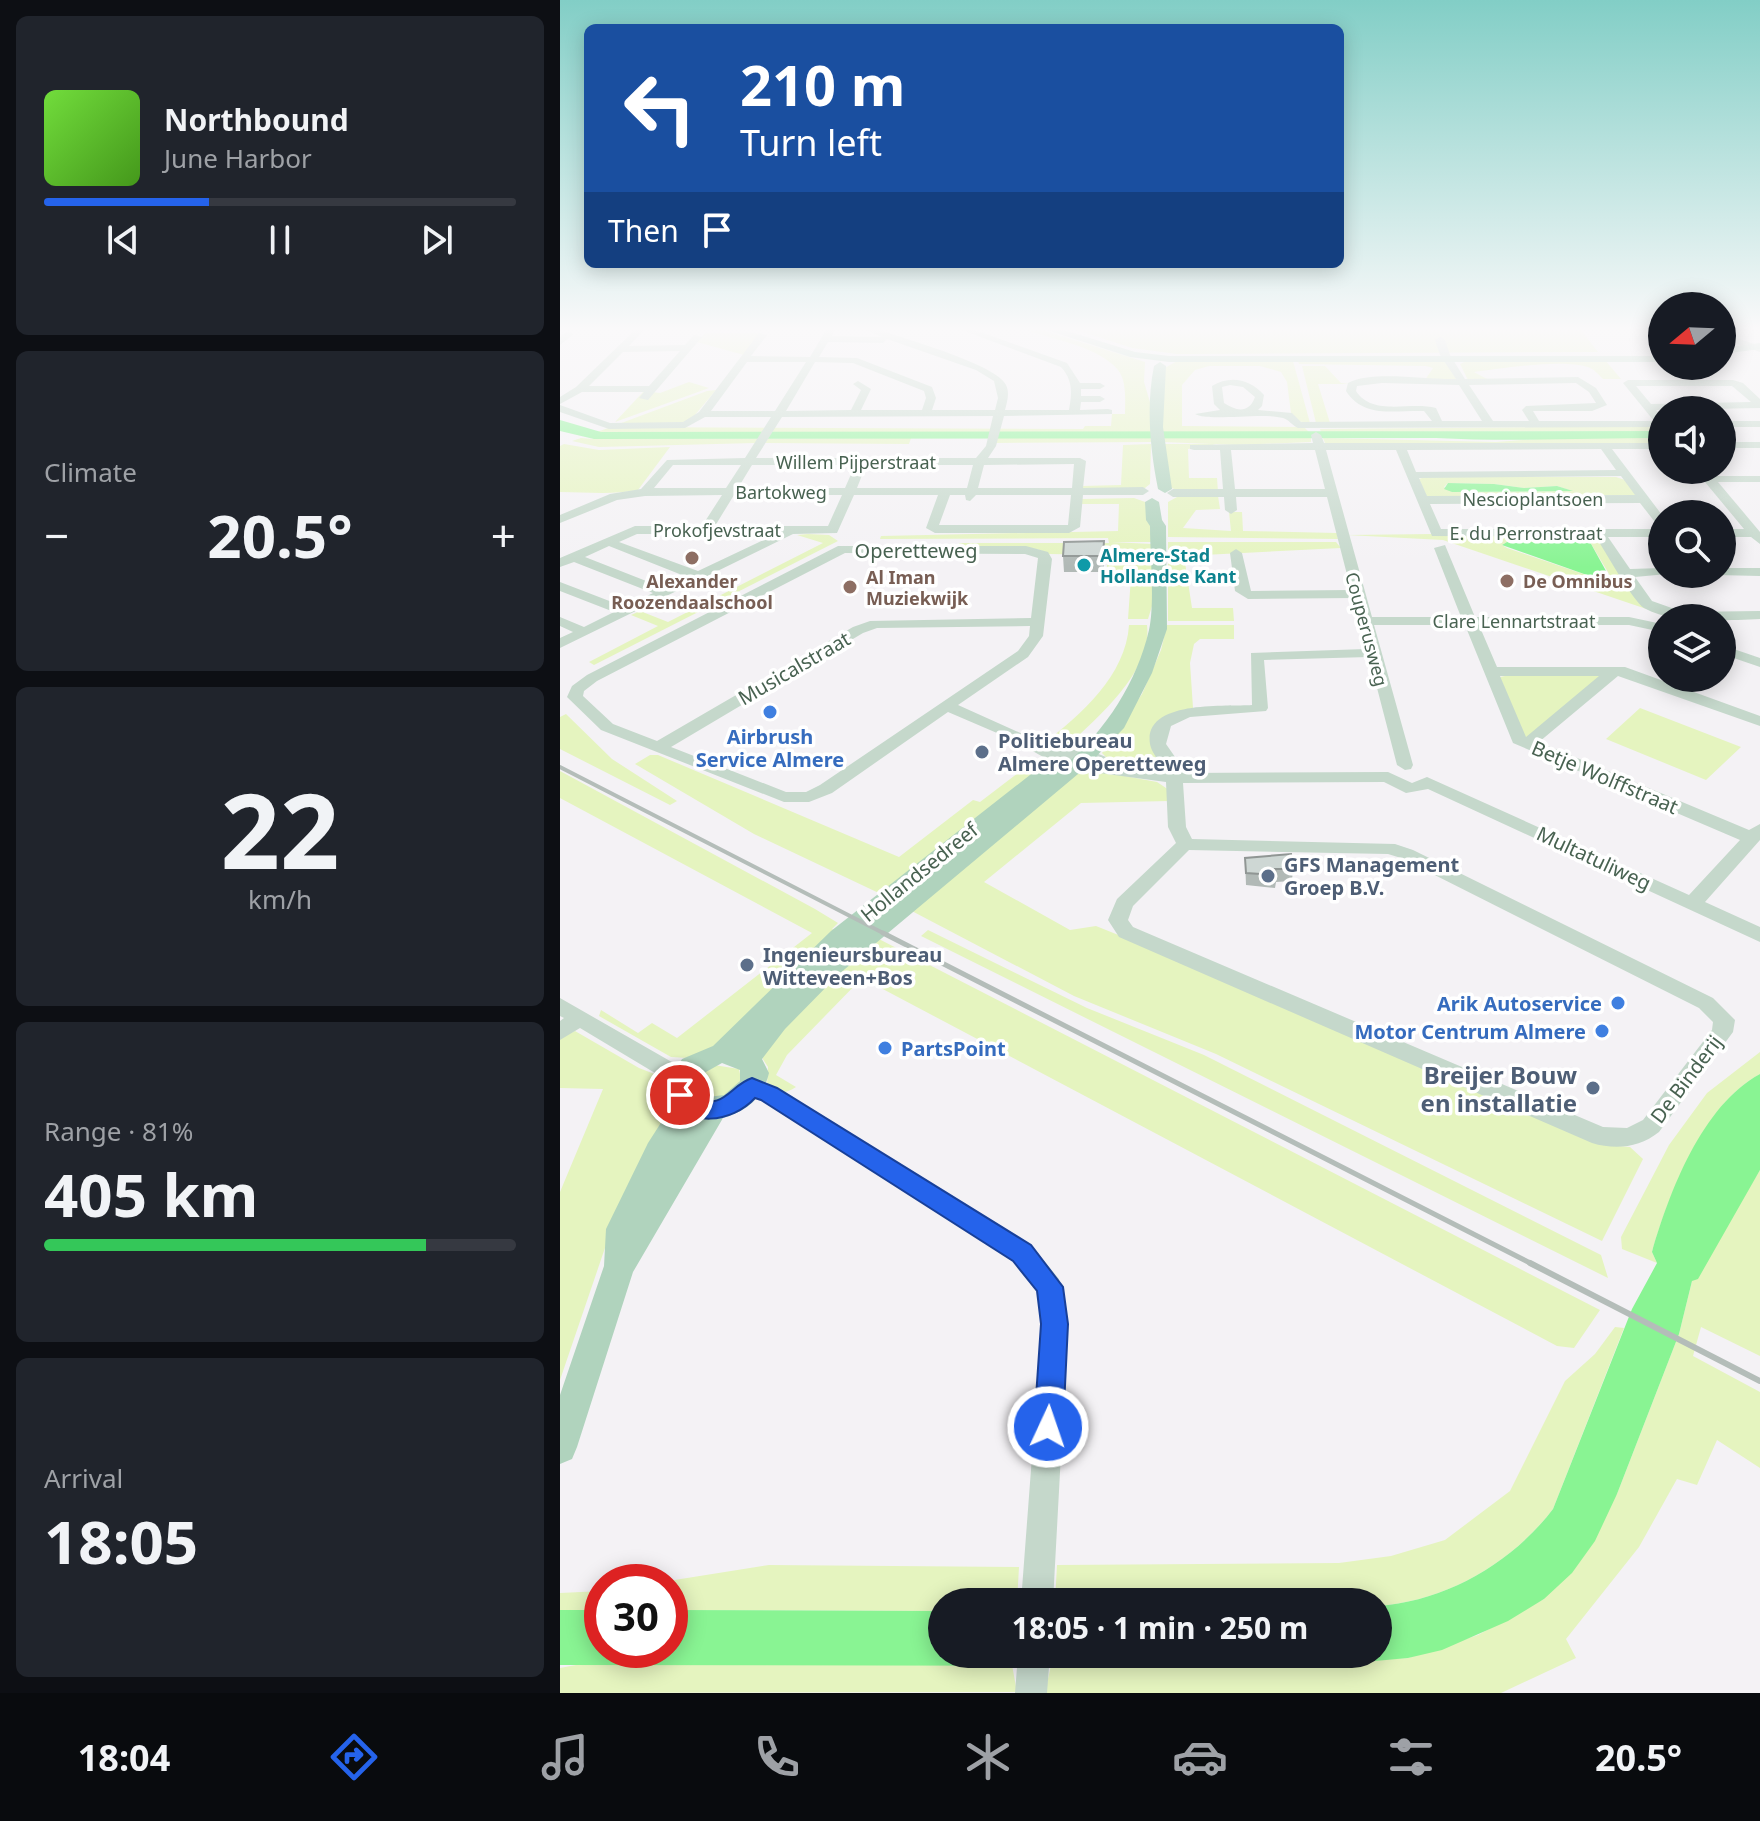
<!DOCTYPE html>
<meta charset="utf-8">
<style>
:root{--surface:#171b24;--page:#20242c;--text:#f1f3f6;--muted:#9ea1a6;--line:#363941;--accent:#2563eb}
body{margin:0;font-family:"Noto Sans",sans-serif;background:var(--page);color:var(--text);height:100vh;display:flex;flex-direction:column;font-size:30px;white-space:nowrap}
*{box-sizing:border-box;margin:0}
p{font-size:26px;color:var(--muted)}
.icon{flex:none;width:44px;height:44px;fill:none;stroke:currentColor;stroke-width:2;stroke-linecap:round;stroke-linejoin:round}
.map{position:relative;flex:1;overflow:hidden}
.sheet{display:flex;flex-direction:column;gap:16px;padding:16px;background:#0d0f14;width:560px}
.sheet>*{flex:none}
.top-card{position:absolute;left:24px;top:24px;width:760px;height:244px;border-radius:12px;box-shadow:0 4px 20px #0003;background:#1a4fa0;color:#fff;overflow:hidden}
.needle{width:52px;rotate:251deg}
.fabs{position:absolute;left:1088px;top:292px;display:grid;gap:16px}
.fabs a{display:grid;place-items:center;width:88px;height:88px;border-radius:50%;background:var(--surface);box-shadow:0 4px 20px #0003;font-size:40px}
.speed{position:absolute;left:24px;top:1564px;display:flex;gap:16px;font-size:40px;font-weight:700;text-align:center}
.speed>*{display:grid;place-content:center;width:104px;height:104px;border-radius:50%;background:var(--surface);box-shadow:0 4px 20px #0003;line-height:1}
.speed .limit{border:12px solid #d22;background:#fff;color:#111}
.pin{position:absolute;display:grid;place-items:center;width:68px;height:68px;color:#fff;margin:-34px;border:4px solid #fff;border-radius:50%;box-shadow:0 2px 8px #0007}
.me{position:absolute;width:88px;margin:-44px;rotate:3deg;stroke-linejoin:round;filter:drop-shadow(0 0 6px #0008)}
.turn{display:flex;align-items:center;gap:28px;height:168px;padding:0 24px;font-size:36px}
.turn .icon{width:104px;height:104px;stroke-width:2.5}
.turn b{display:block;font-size:56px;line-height:68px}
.then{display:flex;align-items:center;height:76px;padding:0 24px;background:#0003;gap:16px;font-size:30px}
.big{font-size:60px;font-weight:700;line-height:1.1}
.sheet .card{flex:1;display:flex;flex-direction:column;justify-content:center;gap:12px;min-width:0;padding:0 28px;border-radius:12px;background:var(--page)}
.sheet .dial{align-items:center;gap:0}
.dial b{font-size:104px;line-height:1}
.song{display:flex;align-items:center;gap:24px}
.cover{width:96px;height:96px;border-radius:12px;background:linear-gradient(135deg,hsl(100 70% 55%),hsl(100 70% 35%))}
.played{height:8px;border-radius:4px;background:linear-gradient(90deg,var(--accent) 35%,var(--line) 35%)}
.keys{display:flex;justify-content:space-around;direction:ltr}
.heat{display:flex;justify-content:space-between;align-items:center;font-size:44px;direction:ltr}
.charge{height:12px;border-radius:6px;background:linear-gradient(90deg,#34c759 81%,var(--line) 0)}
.trip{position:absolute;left:368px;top:1588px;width:464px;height:80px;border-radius:40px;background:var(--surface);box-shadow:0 4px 20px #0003;font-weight:700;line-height:80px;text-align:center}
.tab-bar{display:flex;height:128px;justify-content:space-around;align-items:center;background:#090b0e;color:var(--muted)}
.tab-bar .icon{width:56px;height:56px}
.tab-bar .active{color:var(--accent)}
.tab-bar b{font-size:36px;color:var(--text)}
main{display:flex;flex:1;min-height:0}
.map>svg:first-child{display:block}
</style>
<main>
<section class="sheet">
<div class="card">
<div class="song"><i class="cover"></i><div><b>Northbound</b><p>June Harbor</p></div></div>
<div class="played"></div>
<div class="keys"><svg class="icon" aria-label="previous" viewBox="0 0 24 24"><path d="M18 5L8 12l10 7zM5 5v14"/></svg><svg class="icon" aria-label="pause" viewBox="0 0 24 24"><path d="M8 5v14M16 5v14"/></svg><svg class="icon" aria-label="next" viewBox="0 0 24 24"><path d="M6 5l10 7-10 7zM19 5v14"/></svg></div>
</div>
<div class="card"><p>Climate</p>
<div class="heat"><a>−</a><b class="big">20.5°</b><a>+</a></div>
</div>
<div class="card dial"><b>22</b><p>km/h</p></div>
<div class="card"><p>Range · 81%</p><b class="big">405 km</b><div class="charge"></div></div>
<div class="card"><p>Arrival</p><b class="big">18:05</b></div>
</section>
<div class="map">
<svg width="1200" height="1693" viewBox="0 0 1200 1693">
<rect width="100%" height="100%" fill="#f4f2f5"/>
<path fill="#e5f4bf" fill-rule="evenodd" d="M473,330H482L585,362L584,382L592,409V432H37L51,427L523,429L525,426H551L552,414H565C565,401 567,381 558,370C539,347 496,340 469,331Z
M517,330H1021L1038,352L617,354L572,348Z
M145,333H202L184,355L137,342Z
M909,360H1045L1061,379H1043C1038,374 1034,369 1028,367C1002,359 942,368 914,372L927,379L908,380L900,364Z
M617,361H733L750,423L736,421L731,413L727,382L721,372L700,366H649L635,370L622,385V426L744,427L749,432H603V369Z
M738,361H882L888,363L899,381L865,380L873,368L866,366L739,364Z
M742,366H765L781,383L789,384H758L770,423H756Z
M129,382L149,388L55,422L84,391L100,393Z
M156,390L129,422L56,425L147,391Z
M1094,426L1102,428V431L761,432L760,429Z
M21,438L34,439H198L195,443L39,447L12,441Z
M351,438L349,444L205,443L208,439Z
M436,438H592L591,442L435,443Z
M603,438H751V442L676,445L604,442Z
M763,438L936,442L992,438H1102V444L765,443Z
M4,444L39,450L110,447L78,490C51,495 27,492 0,492V446Z
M591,444L590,484L585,488L522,489V486L561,485L563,445Z
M604,444H658L628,449L629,478H657L658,492L620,491L609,487Z
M865,477H1056L1065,480L1076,495L867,497L859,479ZM888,483L934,484L964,488L997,486L1012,491L892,492L884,487Z
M658,496L660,509L636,510L623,528L671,531L669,512H682L683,531L777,533L778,539L608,537V502L617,497Z
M574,498L588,503L592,542H551L592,544V606L588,619H568L571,577L547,576V555L489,554L477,549L398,547L399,543H549L548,538L320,539L321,536L558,531L559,504H521L522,499Z
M248,534L269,535L278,541L34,665L29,662L98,626L71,615L80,611L108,622L263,543L237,535Z
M874,534L1035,537L1040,541L1078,601L1114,616L1113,618L883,540L787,535ZM947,542H1030L1052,579L1041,580L947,548L942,545Z
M608,542H776L781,548L624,556L632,608H673L674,621H608Z
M569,625H587C593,672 535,720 504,749L484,743C521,715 566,675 569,625Z
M607,625H674V639H640L634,644L630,663L633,708L620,711L599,725L609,769C591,778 555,769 542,753L582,694L601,650Z
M1045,676L966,740L940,677L945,676Z
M1080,708L1181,747L1146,780L1046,739Z
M6,714L52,759L117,801L110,805L0,749V717Z
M90,755H98L339,857L413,800L420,802L471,763L482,769L323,895L194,834L75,764Z
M0,771L255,909L278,923L272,929L276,931L164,1042L127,1058L111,1057L39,1016L41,1010L78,1033L92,1023L117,1038L252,933L0,798Z
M538,771L597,782L609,790V801L521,803L424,882L510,930L536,926L777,1023L1048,1145L1070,1147L1083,1159L1042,1241L656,1054L514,996L348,909L516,773Z
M368,930L527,1008L644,1055L1041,1255L1048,1278L361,936Z
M315,937L1040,1310L1014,1348L997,1346L302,978L227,1055L216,1075L236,1087C223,1095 219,1094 207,1085L208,1067L199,1053Z
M15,1031L79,1068L110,1080L116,1100L62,1198L0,1380V1192L43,1089L0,1088V1038Z
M1200,1052V1074C1144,1104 1109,1194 1092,1252L1097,1263L1062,1249L1061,1237L1109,1145L1147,1093Z
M154,1065L179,1069L181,1079C171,1098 151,1109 132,1094L131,1084L140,1072Z
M1200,1170V1356L1141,1327L1133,1356L1200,1392V1468L1157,1440L1137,1485L1117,1479L1079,1547L1006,1639L1016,1658L941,1693H485L491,1665L673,1666L848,1658L918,1635L984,1599L1057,1494L1119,1334L1132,1281Z
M1055,1327L1064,1328L993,1509C952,1563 886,1601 818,1606V1602H495L497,1565L779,1563L831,1556L885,1540L950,1491L1005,1381L1035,1354Z
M209,1565L459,1567L457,1602H382V1611L110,1610V1582H102Z
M42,1591V1610H0V1593Z
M16,1665H452L457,1692L0,1693V1668Z"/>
<path fill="#89f493" d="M0,420L41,432L1102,431V438C1027,438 951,442 876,438L34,439L0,431Z
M888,483L934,484L964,488L997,486L1013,491L892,492L884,489Z
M947,542H1030L1051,580H1041L942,545Z
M1200,1074V1170L1138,1279L1132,1281L1119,1334L1057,1494L1035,1541L1012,1573L984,1599L948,1621L882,1650L848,1658L815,1661L673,1666L0,1665V1610H42V1650H110V1610L382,1611V1654H818V1606C886,1601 952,1563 993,1509L1072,1309L1097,1263L1092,1252C1109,1193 1142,1105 1200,1074Z"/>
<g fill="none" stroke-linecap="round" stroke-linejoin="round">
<path fill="#c5d8cb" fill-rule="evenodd" d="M75,330H84L69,346L125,345L134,335L142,337L88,400L79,398L84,392H22L0,404V397L16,387ZM120,351L89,386H29L63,352Z
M266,330H275L272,336L322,337L306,330H319C343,338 438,365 446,385C450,393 447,402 445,410H509C512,393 513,380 501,367L402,330H415L507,363L520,383H540L545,386L540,389H521V396H540L545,399L540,402H521L520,410L548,409L552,410V414L444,416L436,446L428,458H520L526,461L523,488L583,487L589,491L583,495H523L520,527L509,533H375L366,528L378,495H294L277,533L233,534L0,648V638L13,632L0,626V617L24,627L54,612L0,591V582L65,607L93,593L14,562L0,567V558L75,526H142L162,495L85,496L57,500L0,523V515L50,494L81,489L107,460L185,458L211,417H145L125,428L49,429L0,412V405L50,423L123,422L139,412L199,333L207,335L191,356L250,357ZM327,339L416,370L434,381L438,398L435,410H372L376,398L372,387L297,358L259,357L268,342L323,343ZM187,362H246L215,411H151ZM255,362L293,363L364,391L366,398L362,410H301L311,389L298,381L293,384L301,390L291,410L226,411ZM433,416L426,446L416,458H196L222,417ZM514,464L512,488H418L424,465ZM113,465H181L166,488H94ZM192,465H295L285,488H178ZM306,465H413L407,488H297ZM174,495H282L268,526H155ZM390,495H405L406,500L410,501L416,495H511L508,525H379ZM77,534H216L138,571L59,542ZM49,546L127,577L104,588L25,557Z
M6,332L14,334L0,345V337Z
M1162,333L1200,346V352L1162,339Z
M880,337L885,340L890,355L905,379L1018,377L1036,388L1047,405L1032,411H973L979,421H1094L1063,383L1068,380H1173L1183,383L1200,399V408L1096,410L1102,417V427L738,428C733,426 728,419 723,418C702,412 649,422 635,414L660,410L654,404L652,386C670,375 690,379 704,395L702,406L698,410L732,413L741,422L872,421L864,411C836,410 804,419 786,391L788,383C811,370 868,380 896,379L880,355L875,340ZM822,383L899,385L922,421H882L876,408C850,401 813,417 796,391L797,386ZM1016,383L1029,392L1036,403L966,406L962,410L969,421H933L909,385ZM670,385L683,387L695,397C689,414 676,411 664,403L662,387ZM1076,386H1172L1191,402L1091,404Z
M1162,421H1200V427H1162Z
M756,432L761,435L764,443H1102V449H1052L1102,515V527L1098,526L1080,503L870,504L881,529H1102V537H1048L1070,569L1102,568V574H1107L1075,577L1092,601L1123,612L1200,611V619C1167,620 1114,625 1084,608C1073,601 1045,551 1036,537L872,536L836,450H766L812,617H901L874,548L885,545L915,617H1069L1102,624V632L1069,625H919L937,667H1065L1200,716V726L1058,676L979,742L1189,830L1200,824V840L1145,902L1200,927V942L868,789L846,793L824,782L623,783L626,827L632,839L835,844L853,850L1153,998L1175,1020L1173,1032L1099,1132C1079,1148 1055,1150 1032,1143L559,937L548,920L557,899L616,843L608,827L606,782L517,770L494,763L451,739L388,712L272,793L249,802H224L41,730L7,697L12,686L27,675L278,546H466L488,552L492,559L483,636L468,657L398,705L476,740L519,746L546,757V764L606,772C602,763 592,755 590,744C583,699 667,707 692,705L691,653L806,649L793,598L688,599L675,591L670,553L676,549L682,553L691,591L791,590L767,497H676L677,510L671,514L665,510L664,497H613L607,493L613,489H663L660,450H634L630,449V445L753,443L751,435ZM1041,449L1056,470L856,472L847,450ZM671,450H755L765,489H675ZM1061,476L1075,495L867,496L859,478ZM285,553L465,554L478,558L471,618L310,621L293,627L97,741L53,724L23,696L24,691L37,681ZM814,625H905L953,743L1180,840L1129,895L867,777L852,783L828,772L623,773L622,767L606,744L611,726L630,717L706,711L708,708L704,660L809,657L837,765L845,770L851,769L853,765ZM470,626L469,636L458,651L260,785L246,792H226L111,747L303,633L317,628ZM940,676H1039L966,737ZM629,850L828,854L841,858L1139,1008L1153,1022L1152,1030L1083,1120L1067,1128L1043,1127L573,927L568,920L573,906Z
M1162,442H1200V448H1162Z
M1135,470H1147L1152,476H1200V482H1158L1200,532V544L1191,537H1162V529H1184Z
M1162,568H1200V576L1157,575L1162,574Z
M1162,645L1200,658V667L1162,654Z
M0,998L131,1073L134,1079L131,1085L123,1088L115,1085L20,1028L0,1040V1021L4,1018L0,1016Z
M192,1078L217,1088L471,1245L499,1279L508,1324L493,1602H461L482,1324L478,1291L453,1261L201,1100L184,1093L181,1087L184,1081Z
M458,1654H490L487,1693H455Z"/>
<path fill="#b0d3bd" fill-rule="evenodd" d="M487,330H504L575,352L609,356H1102V362H609L570,357Z
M1200,343V349L1162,354V348Z
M600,362L606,366L603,427L612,489L605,493L598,489C590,449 586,406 594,366Z
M592,498L599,502L602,520L606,526L607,629L592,673L564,728L524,769L279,974L225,1029L202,1059L209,1073C203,1098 187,1111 163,1118L73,1272L17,1447L12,1459L0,1464V1395L44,1266L46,1229L88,1143L113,1104L108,1084L122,1059L153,1046L271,931L489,760L496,758L506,764C546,730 577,682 589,630C595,603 590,556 590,526L586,520L585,502ZM162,1063L180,1070V1081L164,1095L140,1098L134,1090L137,1077Z"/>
<path stroke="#b4bdb9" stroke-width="4" d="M0,767L327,935"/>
<path stroke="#b4bdb9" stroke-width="5" d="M323,933L974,1265"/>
<path stroke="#b4bdb9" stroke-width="6" d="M970,1263L1200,1381"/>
</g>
<path fill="#b1b9b6" d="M544,541V572H504L503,556Z
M685,858L733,869L732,881L716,882L715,888L686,885Z"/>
<path fill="#ced7d4" stroke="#909694" stroke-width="2" d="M544,541L543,556H503L504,542Z
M731,854L733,869H715L716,875L686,873L685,858Z"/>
<linearGradient id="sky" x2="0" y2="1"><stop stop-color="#82cec6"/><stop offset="0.58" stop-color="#faf9fa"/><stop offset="1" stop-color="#faf9fa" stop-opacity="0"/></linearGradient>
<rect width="1200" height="567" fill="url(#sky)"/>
<path fill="#2563eb" stroke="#184099" stroke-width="2" d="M192,1078L217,1088L471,1245L503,1287L508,1324L503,1427L498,1437L488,1441L478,1437L474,1427L481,1324L477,1291L453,1261L201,1100L195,1098C172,1123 127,1129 109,1095L112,1089C124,1085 128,1088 135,1098C164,1111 170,1085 192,1078Z"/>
<g fill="#8d6e63" stroke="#fff" stroke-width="3">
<circle cx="132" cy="558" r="8"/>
<circle cx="947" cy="581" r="8"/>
<circle cx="290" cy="587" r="8"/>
</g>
<circle fill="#0f9aa8" stroke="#fff" stroke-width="3" cx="524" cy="565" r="8"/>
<g fill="#3f7fe0" stroke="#fff" stroke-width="3">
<circle cx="210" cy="712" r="8"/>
<circle cx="1058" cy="1003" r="8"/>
<circle cx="1042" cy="1031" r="8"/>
<circle cx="325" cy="1048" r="8"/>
</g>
<g fill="#5c6f8a" stroke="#fff" stroke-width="3">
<circle cx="422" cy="752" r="8"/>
<circle cx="708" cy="876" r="8"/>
<circle cx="187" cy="965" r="8"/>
<circle cx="1033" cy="1088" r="8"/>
</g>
<g text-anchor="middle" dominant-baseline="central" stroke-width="7" stroke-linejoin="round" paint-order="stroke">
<g font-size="18" fill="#486251" stroke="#fff">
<text x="296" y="462">Willem Pijperstraat</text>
<text x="221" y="492">Bartokweg</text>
<text x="973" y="499">Nescioplantsoen</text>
<text x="157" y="530">Prokofjevstraat</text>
<text x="966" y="533">E. du Perronstraat</text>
<text x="954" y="621">Clare Lennartstraat</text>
<text transform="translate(807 629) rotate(75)">Couperusweg</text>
</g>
<g font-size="18" font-weight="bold" fill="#0d838f" stroke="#fff" text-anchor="start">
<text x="540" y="555">Almere-Stad<tspan x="540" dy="21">Hollandse Kant</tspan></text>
</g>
<g font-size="18" font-weight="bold" fill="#785e54" stroke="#fff" text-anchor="start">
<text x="306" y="577">Al Iman<tspan x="306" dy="21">Muziekwijk</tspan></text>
<text x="132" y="581" text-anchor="middle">Alexander<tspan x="132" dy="21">Roozendaalschool</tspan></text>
<text x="963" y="581">De Omnibus</text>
</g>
<g font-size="20" fill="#486251" stroke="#fff">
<text x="356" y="550">Operetteweg</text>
<text transform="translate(234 668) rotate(-30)">Musicalstraat</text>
<text transform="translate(1045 777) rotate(23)">Betje Wolffstraat</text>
<text transform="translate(1034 858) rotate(25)">Multatuliweg</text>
<text transform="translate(359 872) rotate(-39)">Hollandsedreef</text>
<text transform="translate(1126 1079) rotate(-53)">De Binderij</text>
</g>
<g font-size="20" font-weight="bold" fill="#366cbe" stroke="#fff" text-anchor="end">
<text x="210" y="736" text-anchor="middle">Airbrush<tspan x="210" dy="23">Service Almere</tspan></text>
<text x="1042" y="1003">Arik Autoservice</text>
<text x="1026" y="1031">Motor Centrum Almere</text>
<text x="341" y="1048" text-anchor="start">PartsPoint</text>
</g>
<g font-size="20" font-weight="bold" fill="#4e5e75" stroke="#fff" text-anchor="start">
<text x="438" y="740">Politiebureau<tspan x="438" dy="23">Almere Operetteweg</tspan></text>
<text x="724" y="864">GFS Management<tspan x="724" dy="23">Groep B.V.</tspan></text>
<text x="203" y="954">Ingenieursbureau<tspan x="203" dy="23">Witteveen+Bos</tspan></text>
</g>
<g font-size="24" font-weight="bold" fill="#4e5e75" stroke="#fff" text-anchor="end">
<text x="1017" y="1074">Breijer Bouw<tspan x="1017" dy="28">en installatie</tspan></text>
</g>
</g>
</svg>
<div class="fabs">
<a><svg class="needle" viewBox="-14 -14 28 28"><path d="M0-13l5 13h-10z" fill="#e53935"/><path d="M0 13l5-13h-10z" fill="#9ea1a6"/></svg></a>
<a><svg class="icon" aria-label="sound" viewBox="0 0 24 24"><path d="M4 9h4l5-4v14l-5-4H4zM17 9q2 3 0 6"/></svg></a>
<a><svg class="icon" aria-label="search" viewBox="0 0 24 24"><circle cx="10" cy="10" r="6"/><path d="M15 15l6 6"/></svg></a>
<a><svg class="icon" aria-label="layers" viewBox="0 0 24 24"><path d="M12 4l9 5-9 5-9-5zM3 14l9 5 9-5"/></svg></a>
</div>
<div class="speed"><div class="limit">30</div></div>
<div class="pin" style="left:120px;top:1095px;background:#d93025"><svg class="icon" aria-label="arrive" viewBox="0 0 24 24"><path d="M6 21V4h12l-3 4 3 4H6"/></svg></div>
<svg class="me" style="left:488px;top:1427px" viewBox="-20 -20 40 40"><circle r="17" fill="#2563eb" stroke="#fff" stroke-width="3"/><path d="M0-11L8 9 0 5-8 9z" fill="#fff"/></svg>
<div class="trip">18:05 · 1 min · 250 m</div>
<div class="top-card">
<div class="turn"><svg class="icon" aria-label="left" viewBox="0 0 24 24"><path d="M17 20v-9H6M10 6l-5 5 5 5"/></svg><div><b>210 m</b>Turn left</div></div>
<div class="then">Then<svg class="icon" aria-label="arrive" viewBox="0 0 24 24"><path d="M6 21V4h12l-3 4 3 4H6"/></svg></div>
</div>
</div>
</main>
<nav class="tab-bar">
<b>18:04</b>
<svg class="icon active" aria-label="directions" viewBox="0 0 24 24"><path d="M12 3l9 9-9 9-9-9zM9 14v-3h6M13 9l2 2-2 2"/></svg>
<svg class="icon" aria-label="music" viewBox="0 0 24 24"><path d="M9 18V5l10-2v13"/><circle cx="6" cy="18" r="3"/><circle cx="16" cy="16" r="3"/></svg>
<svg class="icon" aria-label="phone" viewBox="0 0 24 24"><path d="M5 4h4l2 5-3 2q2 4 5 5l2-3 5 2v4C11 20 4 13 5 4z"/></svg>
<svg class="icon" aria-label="climate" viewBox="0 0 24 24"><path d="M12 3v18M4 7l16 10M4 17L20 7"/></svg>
<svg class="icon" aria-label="car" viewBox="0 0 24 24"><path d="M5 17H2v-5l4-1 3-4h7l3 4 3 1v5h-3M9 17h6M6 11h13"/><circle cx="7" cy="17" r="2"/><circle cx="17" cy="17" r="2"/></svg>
<svg class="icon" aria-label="filters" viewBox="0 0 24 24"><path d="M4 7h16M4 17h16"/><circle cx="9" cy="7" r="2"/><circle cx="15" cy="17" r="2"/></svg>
<b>20.5°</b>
</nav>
